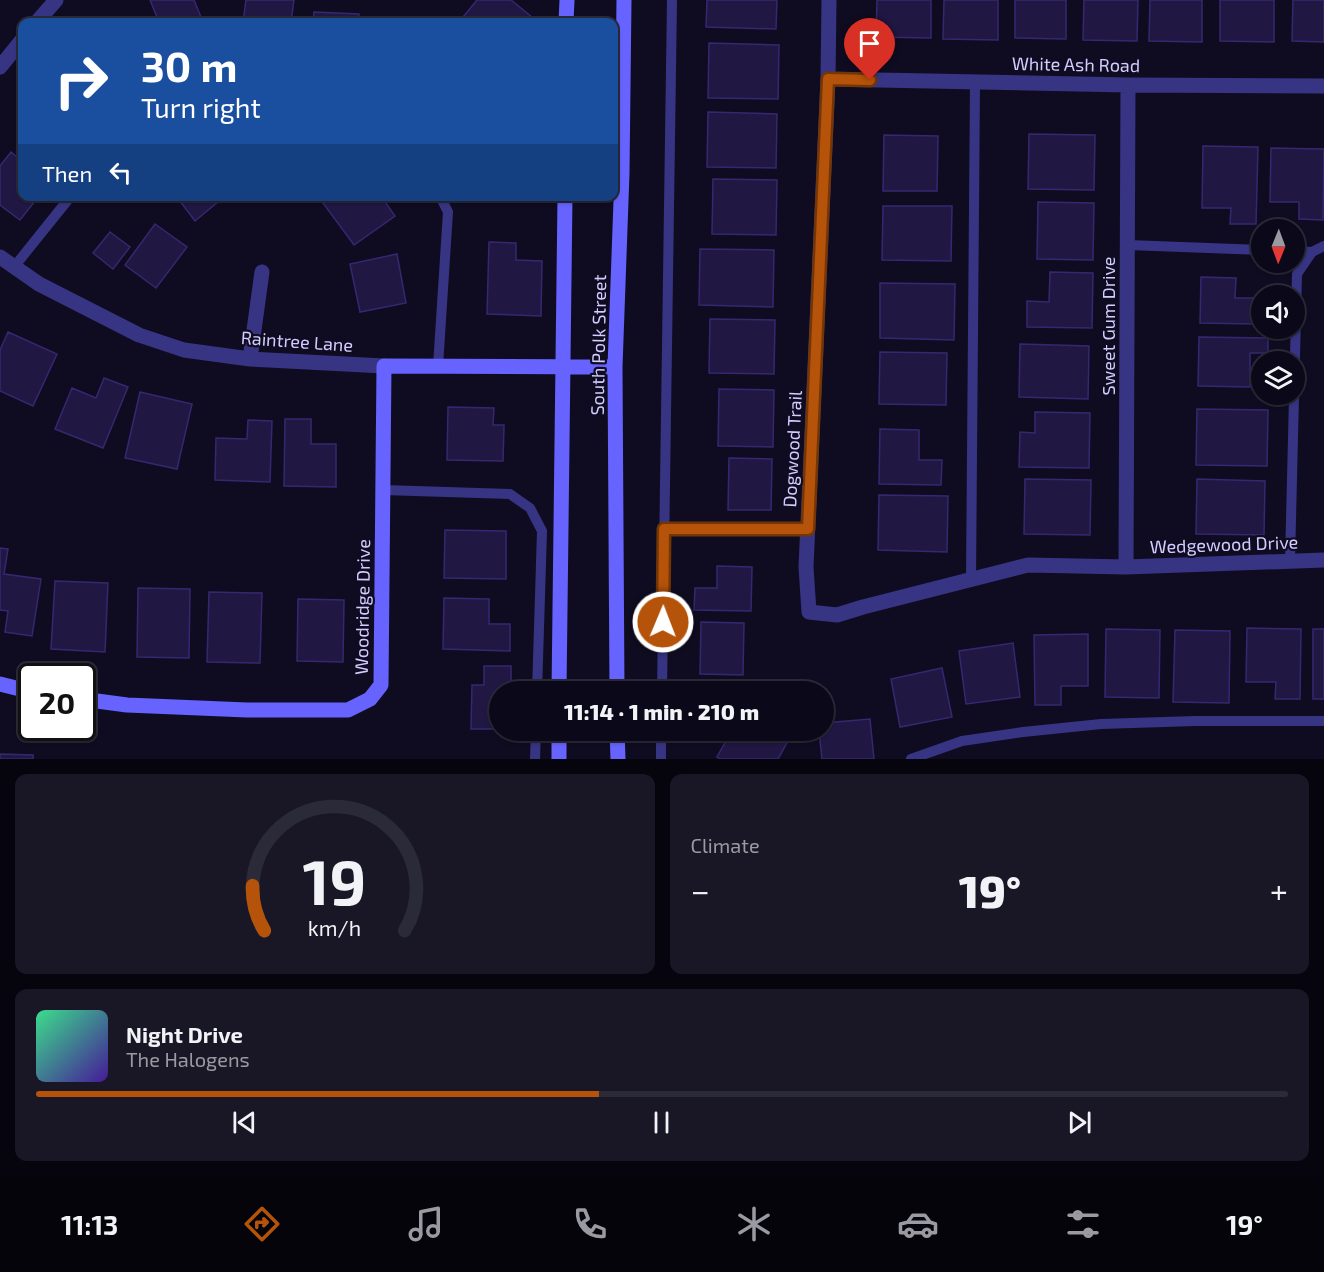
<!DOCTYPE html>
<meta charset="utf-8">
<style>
:root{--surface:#0b0919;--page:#191726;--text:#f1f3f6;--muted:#9a9aa2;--line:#2b2a38;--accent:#b45309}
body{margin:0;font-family:"Exo 2",sans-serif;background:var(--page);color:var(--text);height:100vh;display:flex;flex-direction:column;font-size:22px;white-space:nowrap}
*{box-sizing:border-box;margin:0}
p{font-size:20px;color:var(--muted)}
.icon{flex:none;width:33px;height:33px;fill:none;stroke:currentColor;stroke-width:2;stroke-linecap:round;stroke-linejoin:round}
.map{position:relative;height:759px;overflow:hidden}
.panel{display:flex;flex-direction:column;gap:15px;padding:15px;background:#06050e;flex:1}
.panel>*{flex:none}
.hud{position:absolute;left:18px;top:18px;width:600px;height:183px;border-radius:12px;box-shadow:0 2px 4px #0004,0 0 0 2px var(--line);background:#1a4fa0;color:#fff;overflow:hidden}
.needle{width:39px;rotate:181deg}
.tools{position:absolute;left:1251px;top:219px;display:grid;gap:12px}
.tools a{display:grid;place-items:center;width:54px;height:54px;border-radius:50%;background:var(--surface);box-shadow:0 2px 4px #0004,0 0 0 2px var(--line);font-size:30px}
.speed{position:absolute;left:18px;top:663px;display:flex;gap:12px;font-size:30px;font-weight:700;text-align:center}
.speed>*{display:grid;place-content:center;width:78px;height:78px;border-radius:50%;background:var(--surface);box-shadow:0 2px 4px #0004,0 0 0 2px var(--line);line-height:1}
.speed .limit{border:3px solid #111;border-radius:9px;background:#fff;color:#111}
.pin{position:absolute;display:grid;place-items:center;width:51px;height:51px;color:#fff;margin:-62px -26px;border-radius:50% 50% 50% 0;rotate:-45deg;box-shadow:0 0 6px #0007}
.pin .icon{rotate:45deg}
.me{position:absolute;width:66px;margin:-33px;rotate:1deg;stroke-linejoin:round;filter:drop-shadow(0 0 4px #0008)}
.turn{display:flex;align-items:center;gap:21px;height:126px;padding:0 24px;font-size:27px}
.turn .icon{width:78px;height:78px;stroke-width:2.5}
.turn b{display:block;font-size:42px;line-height:51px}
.then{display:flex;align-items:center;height:57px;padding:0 24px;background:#0003;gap:12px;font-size:22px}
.big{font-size:45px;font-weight:800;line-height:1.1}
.panel .tile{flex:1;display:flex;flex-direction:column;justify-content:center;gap:9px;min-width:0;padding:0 21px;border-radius:12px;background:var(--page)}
.panel .dial{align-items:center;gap:0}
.dial svg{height:156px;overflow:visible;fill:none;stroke:var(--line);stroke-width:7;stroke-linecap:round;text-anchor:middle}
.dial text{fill:var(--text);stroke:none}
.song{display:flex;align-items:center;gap:18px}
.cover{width:72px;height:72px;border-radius:9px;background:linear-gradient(135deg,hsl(150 70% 55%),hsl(260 70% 35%))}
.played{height:6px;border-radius:3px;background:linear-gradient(90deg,var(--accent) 45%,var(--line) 45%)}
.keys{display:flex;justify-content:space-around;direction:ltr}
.heat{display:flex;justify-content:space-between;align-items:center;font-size:33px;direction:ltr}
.panel .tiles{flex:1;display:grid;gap:15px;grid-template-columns:1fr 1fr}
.tile:last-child{grid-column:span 2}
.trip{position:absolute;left:489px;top:681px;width:345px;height:60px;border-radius:30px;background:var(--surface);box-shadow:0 2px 4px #0004,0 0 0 2px var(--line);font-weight:800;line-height:60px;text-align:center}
.dock{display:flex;height:96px;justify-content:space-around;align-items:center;background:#04040a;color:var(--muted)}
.dock .icon{width:42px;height:42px}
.dock .on{color:var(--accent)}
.dock b{font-size:27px;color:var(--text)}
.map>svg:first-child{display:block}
</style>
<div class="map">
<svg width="1324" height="759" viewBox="0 0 1324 759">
<rect width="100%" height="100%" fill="#0f0c21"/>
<path fill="#201743" stroke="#362870" stroke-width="1.5" d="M150,0H194L203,22H159Z
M246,0H294L291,22H243Z
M477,0H511L538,22H459Z
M707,0H777L776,29L706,27Z
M877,0H931V38L876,37Z
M944,0H998V40L943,39Z
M1015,0H1066V39L1015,38Z
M1084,0H1138L1137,41L1083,40Z
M1150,0H1202V42L1149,41Z
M1220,0H1274V42L1220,41Z
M1293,0H1324V42L1292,41Z
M314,12L359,14L358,22H313Z
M709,43L779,45L778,99L708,98Z
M708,112L777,114L776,168L707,167Z
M1029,134L1095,135L1094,190L1028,189Z
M884,135L938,136L937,191H883Z
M1203,146L1258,147L1256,224H1230L1231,208H1202Z
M1271,148L1324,149L1323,220L1299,219V202H1270Z
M11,152L22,161V196H39L20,220L0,205V166Z
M713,179L777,180L776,235L712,234Z
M176,196H225L195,221Z
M324,196H381L395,216L354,245L320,199Z
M1038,202L1094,203L1093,260L1037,259Z
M883,206H952L951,261L882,260Z
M155,224L187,247L156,288L125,265Z
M110,232L130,247L113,269L93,253Z
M489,242L516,243V260L542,261L541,316L487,314Z
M700,249L774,250L773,307L699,305Z
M397,254L406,303L360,312L350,264Z
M1050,272L1093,273L1092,328L1027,327V301L1049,302Z
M1201,277L1236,278L1235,298H1256L1255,324L1200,323Z
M880,283L955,284L954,340L880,338Z
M710,319L775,320L774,374L709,373Z
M8,332L57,354L33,406L0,391V350Z
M1199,337L1268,338V353H1250V387L1198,386Z
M1020,344L1089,346L1088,399L1019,397Z
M880,352L947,353L946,405L879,404Z
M104,378L128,387L103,448L55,429L72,388L96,398Z
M719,389L774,390L773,447L718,446Z
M140,392L192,404L177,469L125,458Z
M448,407L494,408L493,425H504L503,461L447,460Z
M1197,409L1268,410L1267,466L1196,465Z
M1035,412L1090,413L1089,468L1019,467L1020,432L1035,433Z
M285,419H311V444H336V487L284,486Z
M248,420L272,421L270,482L215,480L216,438L247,439Z
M880,429L919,430V460H942L941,485L879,484Z
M729,458L772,459L771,510H728Z
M1025,479L1091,480L1090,535L1024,534Z
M1197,479L1265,481L1264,535L1196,534Z
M879,495L948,496L947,552L878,550Z
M445,530L506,531V579L444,578Z
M0,548L8,549L4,574L41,579L32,636L5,632L8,611L0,610Z
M717,566L752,567L751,611L694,610L695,588H717Z
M55,581L108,583L105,652L51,649Z
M138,588L190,589L189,658L137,657Z
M209,592L262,593L260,663L207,662Z
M444,598L489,599V624H510V651L443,649Z
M298,599L344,600L343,662L297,661Z
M701,622L744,623L743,675L700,674Z
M1247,628L1301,629L1300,699H1275L1276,682H1246Z
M1106,629L1160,630L1159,698L1105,697Z
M1313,629H1324V699H1313Z
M1175,630L1230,631L1229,703L1173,702Z
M1088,634V686H1061V705H1035L1034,635Z
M1013,643L1020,697L966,704L959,651Z
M484,666H511V692H500V729H471L472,685H484Z
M942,668L952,717L900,727L891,679Z
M870,719L874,759H822L819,730H824V723Z
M732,730H794L778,759H720L717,757Z
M0,754L33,755V759H0Z"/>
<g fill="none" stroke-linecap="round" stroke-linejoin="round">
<path stroke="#373583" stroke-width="10" d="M1128,245L1262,250
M1294,251L1312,252
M14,267L71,196
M438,366L448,212L440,196
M383,490L510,494L530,508L542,531L537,692
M664,529H808
M1290,561L1297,274L1312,252L1324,246
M971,579L975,82
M662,692L672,0
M535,759L536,730
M661,759V730
M911,759L962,741L1023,732L1101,724L1195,721H1324"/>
<path stroke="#373583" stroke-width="15" d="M829,0L828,79L806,567L809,612L837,615L863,607L1028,565L1126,567L1324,560
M37,22L56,0
M0,67L22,40
M828,79L1128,85L1324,86
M0,257L39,284L139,335L184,350L250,359L384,366
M250,359L262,272
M1126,567L1128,85"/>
<path stroke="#6663ff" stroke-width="15" d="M566,22L567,0
M0,684L32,692
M559,692L565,196
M617,692L615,367L622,173L624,0
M82,699L127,705L247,710H348L370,699L381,685L384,366L615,367
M617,730L618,759
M559,759V730"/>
</g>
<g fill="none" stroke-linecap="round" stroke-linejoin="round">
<defs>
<path id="route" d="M663,622L664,529H808L828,79L870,80"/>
</defs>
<use href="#route" stroke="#753606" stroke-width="15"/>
<use href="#route" stroke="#b45309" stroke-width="10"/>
</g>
<g text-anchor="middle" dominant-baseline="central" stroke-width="4.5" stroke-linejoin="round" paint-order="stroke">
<g font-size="18" fill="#d2ccff" stroke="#0f0c21">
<text transform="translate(1076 64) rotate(1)">White Ash Road</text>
<text transform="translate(1108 326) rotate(-90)">Sweet Gum Drive</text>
<text transform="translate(297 341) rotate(4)">Raintree Lane</text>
<text transform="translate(598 345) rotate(-89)">South Polk Street</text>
<text transform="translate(792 449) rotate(-87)">Dogwood Trail</text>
<text transform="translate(1224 544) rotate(-2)">Wedgewood Drive</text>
<text transform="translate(362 607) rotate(-89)">Woodridge Drive</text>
</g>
</g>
</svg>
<div class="tools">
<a><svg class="needle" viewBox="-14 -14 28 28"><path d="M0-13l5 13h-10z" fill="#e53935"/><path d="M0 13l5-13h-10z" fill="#9a9aa2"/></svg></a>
<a><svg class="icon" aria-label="sound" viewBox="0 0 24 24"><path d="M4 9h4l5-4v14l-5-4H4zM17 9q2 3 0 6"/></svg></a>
<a><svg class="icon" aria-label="layers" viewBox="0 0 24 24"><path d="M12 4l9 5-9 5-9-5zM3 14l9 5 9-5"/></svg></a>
</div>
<div class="speed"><div class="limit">20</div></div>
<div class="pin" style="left:870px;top:80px;background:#d93025"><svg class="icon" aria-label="arrive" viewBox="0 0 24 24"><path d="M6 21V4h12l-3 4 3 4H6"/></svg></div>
<svg class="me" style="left:663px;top:622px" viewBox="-20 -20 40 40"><circle r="17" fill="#b45309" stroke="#fff" stroke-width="3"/><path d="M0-11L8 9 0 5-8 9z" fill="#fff"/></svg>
<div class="trip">11:14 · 1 min · 210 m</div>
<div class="hud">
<div class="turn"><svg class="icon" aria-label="right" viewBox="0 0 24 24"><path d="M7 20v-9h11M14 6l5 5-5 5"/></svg><div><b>30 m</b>Turn right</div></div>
<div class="then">Then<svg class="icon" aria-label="left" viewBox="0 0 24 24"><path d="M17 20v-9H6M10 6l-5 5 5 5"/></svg></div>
</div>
</div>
<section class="panel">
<div class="tiles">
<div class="tile dial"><svg viewBox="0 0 100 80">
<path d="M14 69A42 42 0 1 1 86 69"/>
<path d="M14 69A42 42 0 0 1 8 46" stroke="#b45309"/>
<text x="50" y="56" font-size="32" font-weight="700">19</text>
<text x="50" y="72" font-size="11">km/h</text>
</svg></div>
<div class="tile"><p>Climate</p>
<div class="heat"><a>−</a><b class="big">19°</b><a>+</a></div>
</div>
<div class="tile">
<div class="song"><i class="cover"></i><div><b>Night Drive</b><p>The Halogens</p></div></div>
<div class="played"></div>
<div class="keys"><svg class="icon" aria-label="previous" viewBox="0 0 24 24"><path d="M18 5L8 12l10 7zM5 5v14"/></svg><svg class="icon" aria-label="pause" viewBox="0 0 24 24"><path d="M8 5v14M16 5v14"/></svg><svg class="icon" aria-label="next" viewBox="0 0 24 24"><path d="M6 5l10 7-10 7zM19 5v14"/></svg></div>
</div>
</div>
</section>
<nav class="dock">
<b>11:13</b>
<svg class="icon on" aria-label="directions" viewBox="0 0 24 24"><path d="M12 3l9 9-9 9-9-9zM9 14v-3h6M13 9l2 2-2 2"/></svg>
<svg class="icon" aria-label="music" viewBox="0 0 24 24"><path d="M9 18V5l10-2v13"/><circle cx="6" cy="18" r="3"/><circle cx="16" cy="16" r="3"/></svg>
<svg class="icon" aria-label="phone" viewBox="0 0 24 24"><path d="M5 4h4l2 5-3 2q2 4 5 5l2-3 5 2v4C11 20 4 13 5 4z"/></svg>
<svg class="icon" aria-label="climate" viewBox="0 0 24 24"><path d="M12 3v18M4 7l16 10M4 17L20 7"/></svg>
<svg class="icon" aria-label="car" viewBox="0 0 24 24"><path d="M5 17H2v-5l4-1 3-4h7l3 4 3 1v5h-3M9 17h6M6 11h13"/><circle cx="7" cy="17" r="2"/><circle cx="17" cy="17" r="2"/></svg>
<svg class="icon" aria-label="filters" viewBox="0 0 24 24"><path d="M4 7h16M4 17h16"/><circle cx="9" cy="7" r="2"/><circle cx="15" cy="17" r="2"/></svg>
<b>19°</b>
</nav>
